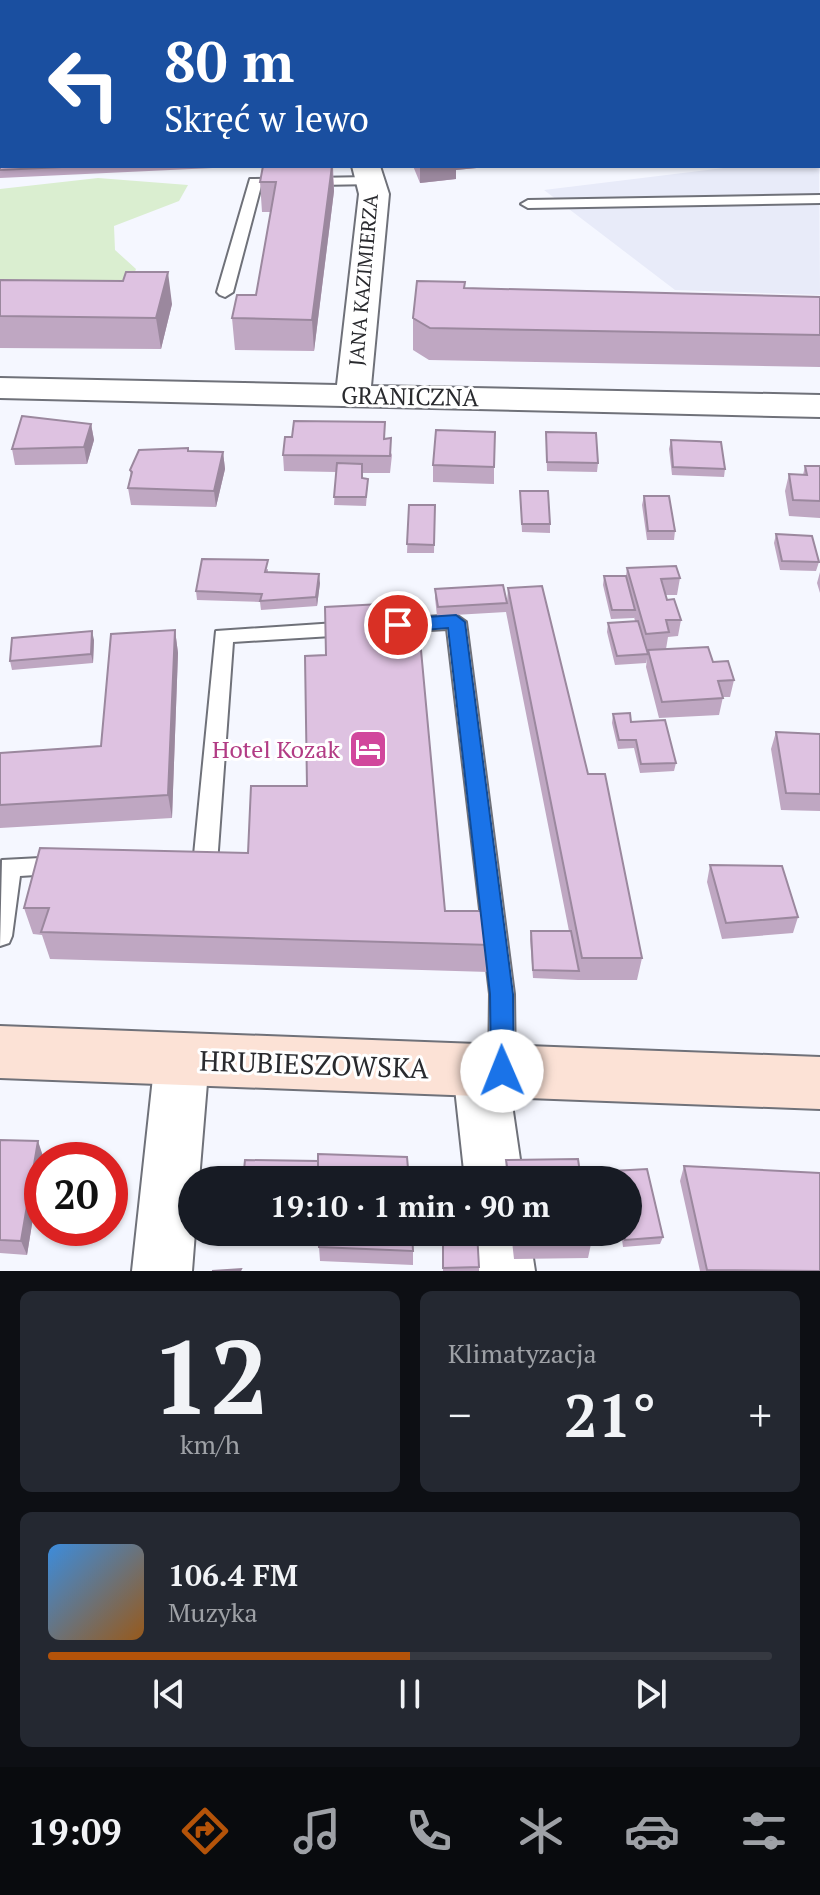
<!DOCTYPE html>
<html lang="pl">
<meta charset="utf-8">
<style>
:root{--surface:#171b24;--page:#242831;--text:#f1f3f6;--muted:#9ea1a6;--line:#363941;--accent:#b45309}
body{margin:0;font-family:"PT Serif",serif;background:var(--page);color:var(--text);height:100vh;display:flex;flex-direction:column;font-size:30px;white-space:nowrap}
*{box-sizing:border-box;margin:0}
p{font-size:26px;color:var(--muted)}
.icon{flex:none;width:44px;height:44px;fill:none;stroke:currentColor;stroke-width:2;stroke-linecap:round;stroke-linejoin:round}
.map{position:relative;height:1271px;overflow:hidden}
.side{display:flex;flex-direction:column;gap:20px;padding:20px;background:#0d0f14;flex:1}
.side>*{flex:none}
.top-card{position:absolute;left:0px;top:0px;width:820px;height:168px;box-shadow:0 2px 6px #0004;background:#1a4fa0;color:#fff;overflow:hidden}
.speed{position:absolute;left:24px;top:1142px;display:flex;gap:16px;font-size:40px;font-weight:700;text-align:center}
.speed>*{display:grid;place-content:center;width:104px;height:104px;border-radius:50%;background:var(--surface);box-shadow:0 2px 6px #0004;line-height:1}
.speed .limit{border:12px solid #d22;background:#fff;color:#111}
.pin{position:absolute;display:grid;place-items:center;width:68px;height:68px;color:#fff;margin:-34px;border:4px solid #fff;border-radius:50%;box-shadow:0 2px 8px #0007}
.me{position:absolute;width:88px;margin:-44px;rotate:359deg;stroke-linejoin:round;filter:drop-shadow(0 0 6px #0008)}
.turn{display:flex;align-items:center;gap:28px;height:168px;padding:0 32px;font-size:36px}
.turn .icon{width:104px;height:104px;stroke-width:2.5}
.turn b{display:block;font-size:56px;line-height:68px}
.big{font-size:60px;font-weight:800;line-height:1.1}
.side .card{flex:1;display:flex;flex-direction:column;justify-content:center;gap:12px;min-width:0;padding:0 28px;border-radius:12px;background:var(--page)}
.side .dial{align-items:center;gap:0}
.dial b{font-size:104px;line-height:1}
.song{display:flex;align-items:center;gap:24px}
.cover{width:96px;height:96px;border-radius:12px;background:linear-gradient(135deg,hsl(210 70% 55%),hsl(30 70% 35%))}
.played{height:8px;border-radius:4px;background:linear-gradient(90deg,var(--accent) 50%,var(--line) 50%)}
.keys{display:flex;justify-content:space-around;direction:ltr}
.heat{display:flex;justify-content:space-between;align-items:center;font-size:44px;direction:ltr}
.side .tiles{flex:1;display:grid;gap:20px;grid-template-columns:1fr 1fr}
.card:last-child{grid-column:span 2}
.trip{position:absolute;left:178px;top:1166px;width:464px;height:80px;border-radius:40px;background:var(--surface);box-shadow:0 2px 6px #0004;font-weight:800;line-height:80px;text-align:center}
.menu{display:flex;height:128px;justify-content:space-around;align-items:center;background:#090b0e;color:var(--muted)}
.menu .icon{width:56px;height:56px}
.menu .active{color:var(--accent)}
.menu b{font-size:36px;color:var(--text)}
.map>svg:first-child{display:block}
</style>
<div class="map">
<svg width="820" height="1271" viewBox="0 0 820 1271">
<rect width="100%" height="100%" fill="#f5f7ff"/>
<path fill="#e8ebf9" d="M819,156L820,295L675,290L544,190L740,166H818Z"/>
<path fill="#daeed0" d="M98,178L188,185L179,201L114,226L115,250L136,269L131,283L0,296V189Z"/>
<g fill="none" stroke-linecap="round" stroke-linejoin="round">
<defs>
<path id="service" d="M0,10H2V18H0Z
M0,147H2V155H0Z
M370,177L377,181L375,184L261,186L233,292L225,297L220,295L217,292L250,179Z
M820,195V203L528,208L521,204L528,200Z
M456,615L466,622L514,994L515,1071L511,1079L502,1083L493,1079L489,1071L490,994L447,629L233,642L217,864L213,871L205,873L184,871L180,864L184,857L194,855L216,631Z
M60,857L68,859L72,866L68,873L20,876L12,936L9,943L0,946L2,860Z"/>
<path id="minor" d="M170,0H197L198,2H171Z
M694,0H719L720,2H695Z
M820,68V84L818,85V69Z
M818,121H820V140H818Z
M352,166H380L389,194L371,386L820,395V417L0,398V378L337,385L359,194Z
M182,1034L201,1042L209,1059L199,1180H192V1232H195L192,1271H132L155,1059L163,1042Z
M480,1045L499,1052L507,1070L523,1180H465L453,1070L461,1052Z
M471,1232H529L535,1271H475Z"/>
<path id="tertiary" d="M2,21V37L0,38V22Z"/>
<path id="secondary" d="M0,1026L820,1057V1109L0,1078Z"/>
</defs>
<use href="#service" stroke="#6f7179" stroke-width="4"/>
<use href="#minor" stroke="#6f7179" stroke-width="4"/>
<use href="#tertiary" stroke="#6f7179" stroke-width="4"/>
<use href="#secondary" stroke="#6f7179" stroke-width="4"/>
<use href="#service" fill="#fff" fill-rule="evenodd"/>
<use href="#minor" fill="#fff" fill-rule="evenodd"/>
<use href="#tertiary" fill="#fff" fill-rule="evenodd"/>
<use href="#secondary" fill="#fce2d6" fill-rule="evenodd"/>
</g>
<path fill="#bfa7c2" d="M755,0H820V60H818V2H757Z
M0,152L2,166L234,167L0,178Z
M263,166H333L334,191L314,351L235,350L232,318L256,295L271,212H262L260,182Z
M413,166H497L456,170V179L420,183Z
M0,280L172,304L161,349L0,348Z
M465,288L820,297V367L429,360L413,350V318Z
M385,422V439L392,455L390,473H362V478L368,479L366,506L334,505L336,472L284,471L283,455L292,437Z
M91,424L94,440L87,464L15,465L12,449Z
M546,432L598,463L597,472L547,471Z
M671,440L725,469L724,477L672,475L669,449Z
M189,451L223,452L225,469L216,507L131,505L128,488L131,478L130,470Z
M433,465L494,467V484L433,482Z
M805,466H820V518L789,516L785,491L789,474L803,475Z
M520,491L550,524V533L522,532Z
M644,496L675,531L674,540H647L642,505Z
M409,505H435L434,553H407Z
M776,534L819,562L816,571L780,570L774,543Z
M627,568L680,578L677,595H666L667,600L681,620L678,636L668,637L666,649L647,650L648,654L646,663L615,665L607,632L608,623L635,621L634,617V618L611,619L603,585L604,576H626Z
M268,569V572L320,583L317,606L261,610L260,602L197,600L196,591Z
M820,572V593L817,583Z
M508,588L588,774L642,958L637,980H578L533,978L530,939L531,931H569L506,612L437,616L435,598V589L507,603Z
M175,630L178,653L172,818L0,828V753L101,746Z
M94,640L93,663L12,670L10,661Z
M648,650L734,680L730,697H723L719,715L659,718L646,667Z
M404,651L445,911L491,945L489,972L50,959L42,935L33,934L24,908L248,853L307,786Z
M613,714L631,722L676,763L674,771L640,773L634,748L618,749L612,723Z
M776,732L820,734V811L781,810L771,749Z
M710,865L798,917L793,933L722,939L707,882Z
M0,1140L43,1156L27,1255L0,1253Z
M506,1160L581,1180H505Z
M684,1166L820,1271H700L680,1181Z
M647,1169L663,1237L660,1244L623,1247L621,1232H628V1180H612L613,1171Z
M442,1232L479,1267V1271H443Z
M511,1232H589L591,1244L588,1258L514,1259Z
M319,1247L413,1251V1265L320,1261Z"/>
<path fill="#9b889e" d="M0,0H16L10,2H2V5H1Z
M153,0H173L174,2H148Z
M819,32L820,60H818V38Z
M2,60V75L0,76V61Z
M332,166L334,191L314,351L312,320Z
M420,166H497L456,170V179L420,183Z
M168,272L172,304L161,349L156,318Z
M91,424L94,440L87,464L84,447Z
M223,452L225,469L216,507L214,491Z
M319,574L320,583L317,606L316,597Z
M175,630L178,653L172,818L168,795Z
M92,631L94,640L93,663L91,654Z
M38,1141L43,1156L27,1255L21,1241Z"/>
<path fill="#dec2e1" stroke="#9b889e" stroke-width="2" d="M73,0H133L127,2H77Z
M787,0H820V32L818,31V2H789Z
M2,36V60L0,61V37Z
M0,152H2V166H83L0,170Z
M263,166H332L312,320L232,318L237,295H256L276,182H260Z
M126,272H168L156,318L0,316V280L123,281Z
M417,281L465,282L464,288L820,297V335L430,328L413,318Z
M22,416L91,424L84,447L12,449Z
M294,421L385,422L384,439L391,438L390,456L283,455L285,437H292Z
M436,430L495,432L494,467L433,465Z
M546,432L596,433L598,463L547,462Z
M671,440L721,442L725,469L673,467Z
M188,448V451L223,452L214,491L128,488L132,472L130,470L139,450Z
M337,463L362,464V478L368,479L366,497H334Z
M805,466H820V501L793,500L789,474L807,475Z
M520,491H548L550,524H522Z
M644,496H669L675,531H648Z
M409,505H435L434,545L407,544Z
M776,534L812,536L819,562L782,561Z
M202,559L268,560L265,572L319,574L316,597L260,601L262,594L196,591Z
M676,566L680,578L661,579L667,600L674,599L681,620H666L669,632L646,634L627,568Z
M604,576H626L635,610H612Z
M503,585L507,603L438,607L435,589Z
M542,586L588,774H605L642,958H582L508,588Z
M400,603L404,651L421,650L445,911H485L491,945L41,932L49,908H24L40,848L248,853L251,786H307L305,656L326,655L325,607Z
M638,621L648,654L617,656L608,623Z
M175,630L168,795L0,805V753L101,746L111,634Z
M92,631L91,654L10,661L12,638Z
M708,647L713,662L728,661L734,680L718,681L723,698L662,702L648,650Z
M630,713L631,722L665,720L676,763L641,764L636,740H619L613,714Z
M776,732L820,734V794L786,793Z
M710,865L782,866L798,917L726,923Z
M531,931H571L579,971L533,970Z
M0,1140L38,1141L21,1241L0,1240Z
M318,1154L407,1157L409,1180H318Z
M578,1159L581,1180H509L506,1160Z
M245,1160L318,1161V1180H243Z
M684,1166L820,1173V1271L707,1270Z
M647,1169L663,1237L625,1240L624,1232H628V1180H615L613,1171Z
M474,1179V1180H442Z
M318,1232H412L413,1251L319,1247Z
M443,1232H477L479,1267L443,1268Z
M514,1232H589L591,1244L516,1245Z
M241,1269L240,1271H212Z"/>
<path fill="#1a73e8" stroke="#114b97" stroke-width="2" d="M456,615L465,622L513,994L514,1071L511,1078L502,1082L494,1078L491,1071L490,994L448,628L398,632L389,625L398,619Z"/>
<defs>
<symbol id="hotel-square" viewBox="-11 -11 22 22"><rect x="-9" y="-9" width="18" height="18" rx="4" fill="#d1479c" stroke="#fff"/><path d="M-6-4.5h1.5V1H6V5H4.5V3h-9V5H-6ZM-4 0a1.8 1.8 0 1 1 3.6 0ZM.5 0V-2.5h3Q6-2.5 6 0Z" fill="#fff"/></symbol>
</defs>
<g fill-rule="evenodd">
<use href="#hotel-square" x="346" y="727" width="44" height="44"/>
</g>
<g text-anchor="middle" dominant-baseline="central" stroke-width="6" stroke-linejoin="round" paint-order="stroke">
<g font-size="20" fill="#292a2e" stroke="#fff">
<text transform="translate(363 280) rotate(-85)">JANA KAZIMIERZA</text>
</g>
<g font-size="24" fill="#292a2e" stroke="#fff">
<text transform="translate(410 396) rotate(1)">GRANICZNA</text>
</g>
<g font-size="24" fill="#b23c85" stroke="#fff" text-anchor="end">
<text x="340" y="749">Hotel Kozak</text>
</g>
<g font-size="28" fill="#292a2e" stroke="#fff">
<text transform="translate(314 1064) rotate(2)">HRUBIESZOWSKA</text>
</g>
</g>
</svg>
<div class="speed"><div class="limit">20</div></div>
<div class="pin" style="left:398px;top:625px;background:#d93025"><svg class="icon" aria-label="arrive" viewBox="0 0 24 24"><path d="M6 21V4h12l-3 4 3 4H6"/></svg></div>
<svg class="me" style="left:502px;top:1071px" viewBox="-20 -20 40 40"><circle r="19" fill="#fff"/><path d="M0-13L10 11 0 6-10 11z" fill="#1a73e8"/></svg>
<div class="trip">19:10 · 1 min · 90 m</div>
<div class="top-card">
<div class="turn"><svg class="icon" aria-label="left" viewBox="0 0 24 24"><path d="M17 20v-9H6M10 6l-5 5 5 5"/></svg><div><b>80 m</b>Skręć w lewo</div></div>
</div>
</div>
<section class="side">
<div class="tiles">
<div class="card dial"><b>12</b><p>km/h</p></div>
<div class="card"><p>Klimatyzacja</p>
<div class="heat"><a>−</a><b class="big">21°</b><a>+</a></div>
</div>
<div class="card">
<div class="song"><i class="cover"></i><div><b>106.4 FM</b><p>Muzyka</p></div></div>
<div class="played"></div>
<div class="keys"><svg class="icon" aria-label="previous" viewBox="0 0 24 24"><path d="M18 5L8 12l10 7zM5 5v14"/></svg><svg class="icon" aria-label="pause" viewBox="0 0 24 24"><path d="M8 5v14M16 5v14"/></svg><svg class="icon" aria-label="next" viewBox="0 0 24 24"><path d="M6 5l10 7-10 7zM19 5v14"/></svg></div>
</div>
</div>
</section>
<nav class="menu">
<b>19:09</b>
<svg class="icon active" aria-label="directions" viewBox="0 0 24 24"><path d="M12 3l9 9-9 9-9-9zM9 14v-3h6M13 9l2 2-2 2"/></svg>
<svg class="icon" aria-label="music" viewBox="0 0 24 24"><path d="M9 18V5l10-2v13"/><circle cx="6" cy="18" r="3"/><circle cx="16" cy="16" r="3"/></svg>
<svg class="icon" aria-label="phone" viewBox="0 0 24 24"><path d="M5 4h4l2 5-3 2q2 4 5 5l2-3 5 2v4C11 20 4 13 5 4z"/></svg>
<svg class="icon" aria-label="climate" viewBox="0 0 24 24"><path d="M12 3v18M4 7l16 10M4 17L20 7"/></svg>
<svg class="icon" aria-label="car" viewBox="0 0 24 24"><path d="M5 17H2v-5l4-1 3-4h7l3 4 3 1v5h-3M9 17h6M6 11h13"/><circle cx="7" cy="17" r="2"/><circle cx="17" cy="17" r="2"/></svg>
<svg class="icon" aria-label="filters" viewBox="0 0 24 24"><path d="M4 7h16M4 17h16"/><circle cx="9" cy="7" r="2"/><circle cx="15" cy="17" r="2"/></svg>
</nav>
